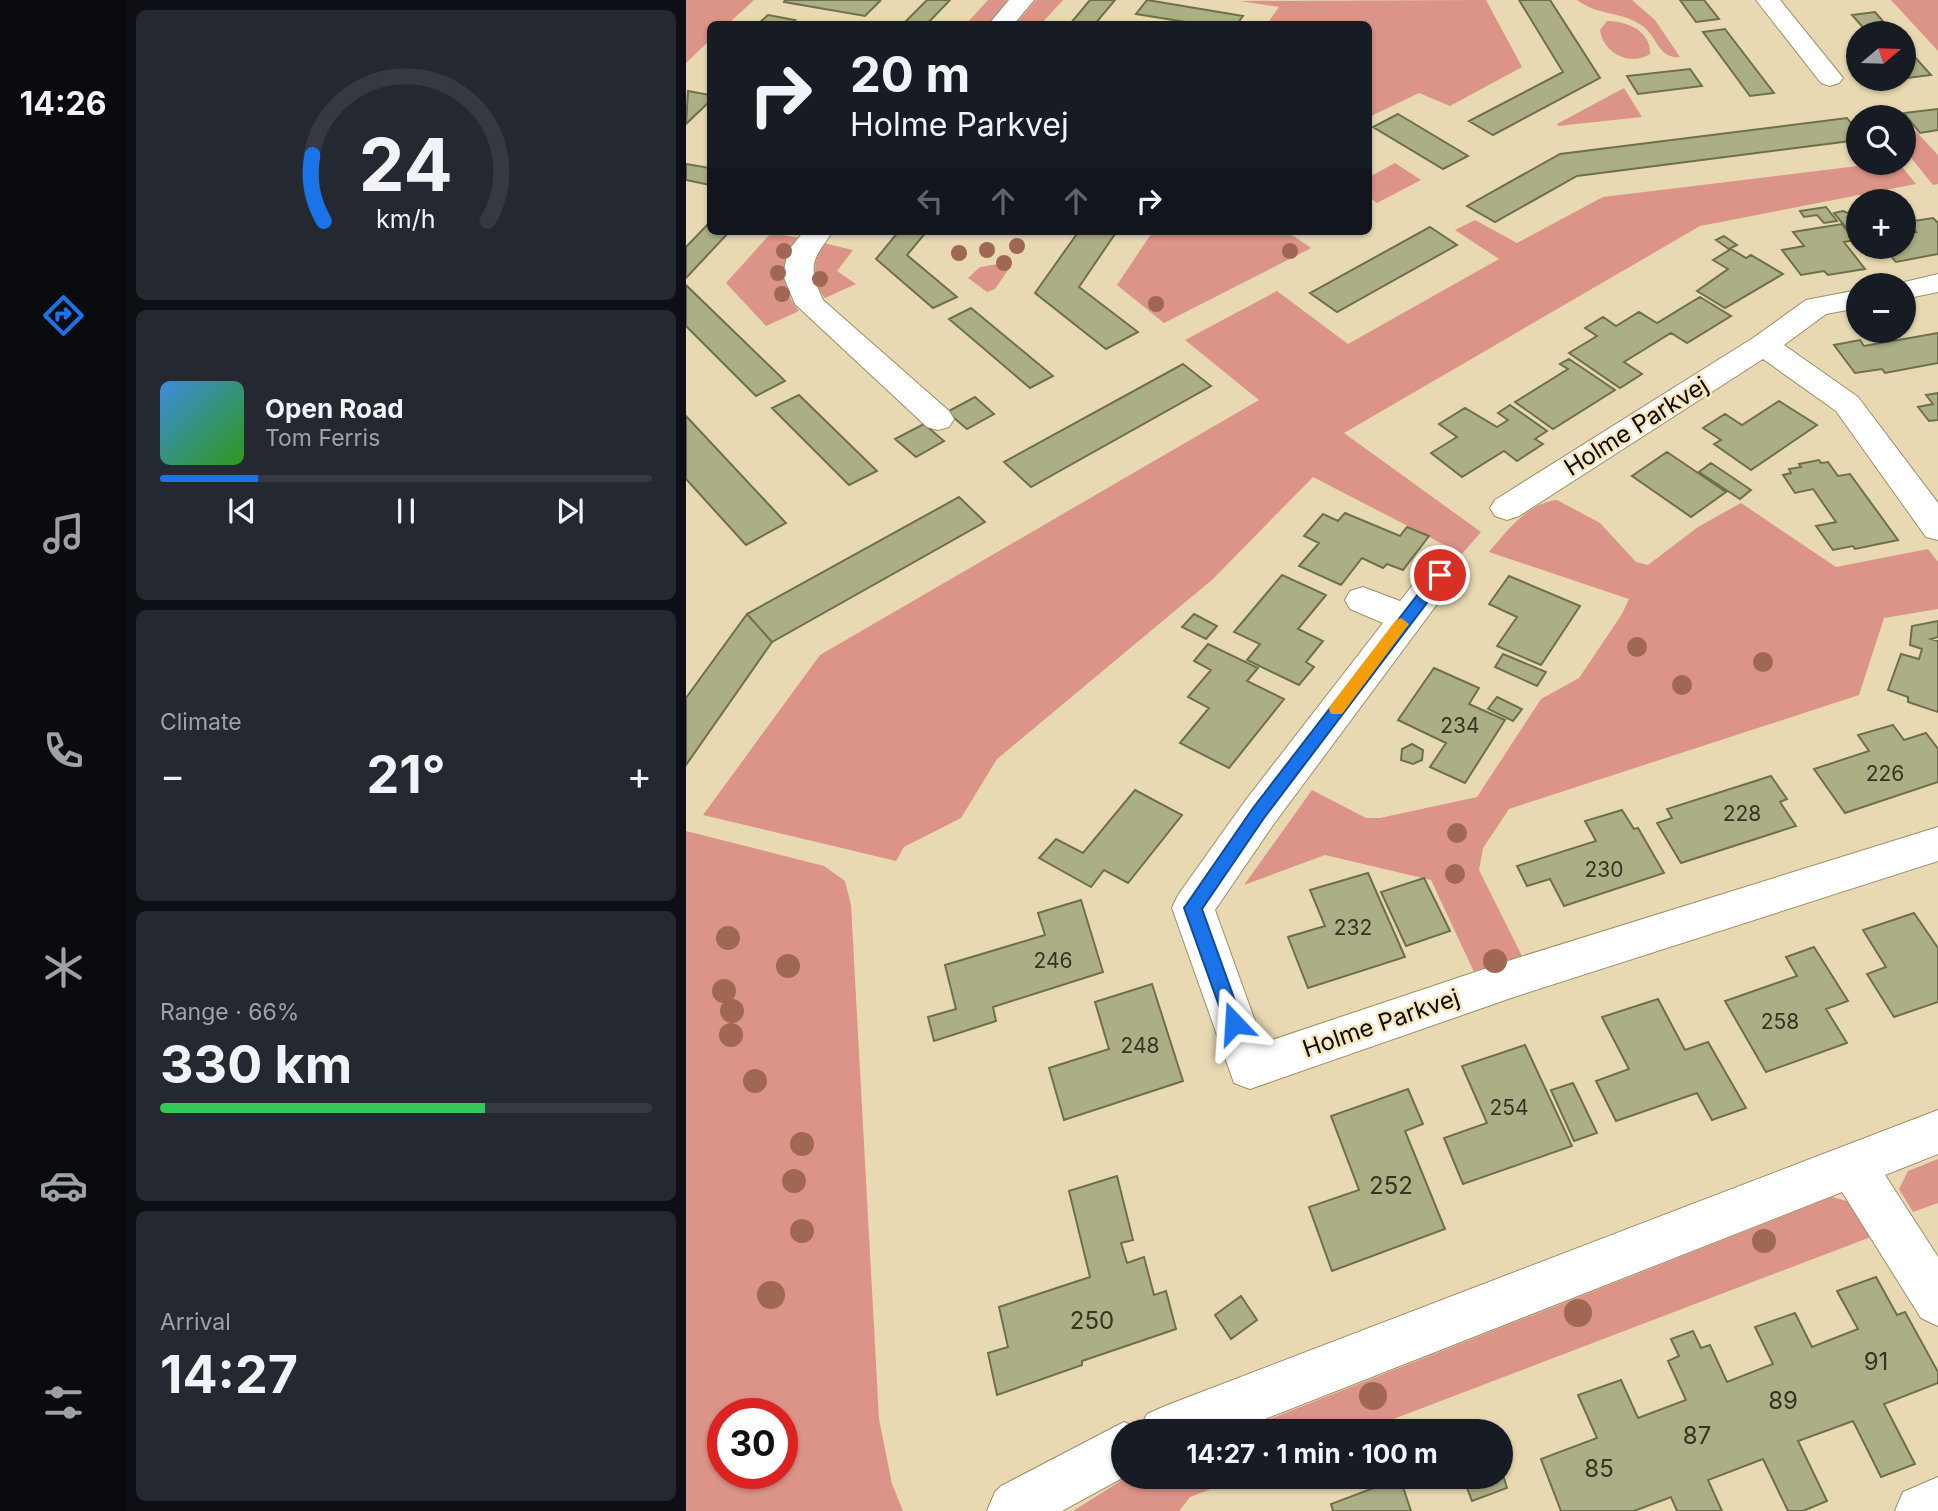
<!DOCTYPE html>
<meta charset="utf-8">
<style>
:root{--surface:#171b24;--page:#242831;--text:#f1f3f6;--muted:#9ea1a6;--line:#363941;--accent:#1a73e8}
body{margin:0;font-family:Inter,sans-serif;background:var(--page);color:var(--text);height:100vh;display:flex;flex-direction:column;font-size:26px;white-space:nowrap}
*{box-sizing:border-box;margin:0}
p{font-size:23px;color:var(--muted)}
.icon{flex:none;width:38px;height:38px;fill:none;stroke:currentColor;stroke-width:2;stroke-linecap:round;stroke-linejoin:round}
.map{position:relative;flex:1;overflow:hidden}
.details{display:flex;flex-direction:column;gap:10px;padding:10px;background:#0d0f14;width:560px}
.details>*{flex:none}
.guide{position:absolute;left:21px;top:21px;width:665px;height:214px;border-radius:10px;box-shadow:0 2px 5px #0004;background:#171b24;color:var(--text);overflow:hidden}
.needle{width:46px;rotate:71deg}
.tools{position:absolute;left:1160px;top:21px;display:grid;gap:14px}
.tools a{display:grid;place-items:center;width:70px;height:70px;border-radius:50%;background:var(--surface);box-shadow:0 2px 5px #0004;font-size:35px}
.speed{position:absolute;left:21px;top:1398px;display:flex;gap:14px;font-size:35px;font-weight:700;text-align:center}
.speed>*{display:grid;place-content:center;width:91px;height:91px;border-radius:50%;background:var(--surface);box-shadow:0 2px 5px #0004;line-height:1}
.speed .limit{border:10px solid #d22;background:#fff;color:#111}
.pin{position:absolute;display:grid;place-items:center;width:60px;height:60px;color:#fff;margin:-30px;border:4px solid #fff;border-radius:50%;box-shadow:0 2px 7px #0007}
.me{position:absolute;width:77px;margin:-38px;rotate:340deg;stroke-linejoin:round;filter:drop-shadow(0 0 5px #0008)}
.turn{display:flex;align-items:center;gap:24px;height:147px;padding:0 28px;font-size:32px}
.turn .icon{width:91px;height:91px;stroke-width:2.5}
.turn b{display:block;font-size:49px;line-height:60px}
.lanes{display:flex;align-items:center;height:66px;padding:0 28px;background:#0003;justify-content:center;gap:35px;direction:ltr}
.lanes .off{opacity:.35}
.big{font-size:52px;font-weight:700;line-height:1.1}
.details .widget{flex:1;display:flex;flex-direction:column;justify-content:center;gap:10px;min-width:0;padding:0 24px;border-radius:10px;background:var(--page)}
.details .dial{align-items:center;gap:0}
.dial svg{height:182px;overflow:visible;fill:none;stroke:var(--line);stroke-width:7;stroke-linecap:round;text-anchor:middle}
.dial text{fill:var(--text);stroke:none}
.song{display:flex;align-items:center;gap:21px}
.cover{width:84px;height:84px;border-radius:10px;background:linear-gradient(135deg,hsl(210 70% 55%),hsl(110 70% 35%))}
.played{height:7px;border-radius:4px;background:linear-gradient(90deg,var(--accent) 20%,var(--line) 20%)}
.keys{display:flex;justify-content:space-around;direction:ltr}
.heat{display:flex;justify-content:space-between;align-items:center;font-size:38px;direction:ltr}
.charge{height:10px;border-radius:5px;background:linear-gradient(90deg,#34c759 66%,var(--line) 0)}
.trip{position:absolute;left:425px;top:1419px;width:402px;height:70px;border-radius:35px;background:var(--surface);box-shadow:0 2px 5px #0004;font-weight:700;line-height:70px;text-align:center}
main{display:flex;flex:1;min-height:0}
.menu{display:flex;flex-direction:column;width:126px;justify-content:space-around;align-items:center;background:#090b0e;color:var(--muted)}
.menu .icon{width:49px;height:49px}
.menu .on{color:var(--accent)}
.menu b{font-size:32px;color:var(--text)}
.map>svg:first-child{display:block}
</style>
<main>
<nav class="menu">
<b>14:26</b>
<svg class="icon on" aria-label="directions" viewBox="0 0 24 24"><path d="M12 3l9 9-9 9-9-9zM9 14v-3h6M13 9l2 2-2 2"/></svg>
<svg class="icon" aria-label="music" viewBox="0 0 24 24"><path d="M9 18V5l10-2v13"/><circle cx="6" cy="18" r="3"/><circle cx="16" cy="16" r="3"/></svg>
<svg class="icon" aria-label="phone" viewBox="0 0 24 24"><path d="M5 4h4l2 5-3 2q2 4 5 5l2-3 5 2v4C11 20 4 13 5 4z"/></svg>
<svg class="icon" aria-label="climate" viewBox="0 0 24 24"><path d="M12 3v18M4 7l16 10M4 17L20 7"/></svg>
<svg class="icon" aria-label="car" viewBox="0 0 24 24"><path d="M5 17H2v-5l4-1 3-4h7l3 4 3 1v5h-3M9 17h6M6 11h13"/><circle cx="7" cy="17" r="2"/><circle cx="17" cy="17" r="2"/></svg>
<svg class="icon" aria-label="filters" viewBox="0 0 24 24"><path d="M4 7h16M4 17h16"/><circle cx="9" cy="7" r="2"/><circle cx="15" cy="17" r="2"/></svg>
</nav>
<section class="details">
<div class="widget dial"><svg viewBox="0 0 100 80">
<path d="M14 69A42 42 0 1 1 86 69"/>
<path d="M14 69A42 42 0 0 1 9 40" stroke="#1a73e8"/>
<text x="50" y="56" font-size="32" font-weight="700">24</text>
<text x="50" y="72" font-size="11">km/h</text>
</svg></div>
<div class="widget">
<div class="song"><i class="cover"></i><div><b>Open Road</b><p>Tom Ferris</p></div></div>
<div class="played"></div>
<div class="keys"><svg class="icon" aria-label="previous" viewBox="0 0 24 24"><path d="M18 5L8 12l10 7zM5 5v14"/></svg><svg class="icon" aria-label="pause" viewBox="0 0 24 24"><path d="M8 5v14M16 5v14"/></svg><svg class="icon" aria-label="next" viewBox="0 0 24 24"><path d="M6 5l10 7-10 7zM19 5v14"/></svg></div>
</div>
<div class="widget"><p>Climate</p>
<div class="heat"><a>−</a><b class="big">21°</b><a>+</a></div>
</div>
<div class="widget"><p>Range · 66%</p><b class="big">330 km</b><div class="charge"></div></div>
<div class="widget"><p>Arrival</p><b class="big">14:27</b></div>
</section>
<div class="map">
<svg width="1252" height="1511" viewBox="0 0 1252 1511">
<rect width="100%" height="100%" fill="#e8d9b2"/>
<path fill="#dc9388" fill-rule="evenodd" d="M0,0H68L42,24H24V40L0,63Z
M302,0H326L304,24H280Z
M350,0H377L355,24H330Z
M800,0L836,67L764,106L733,93L683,117L682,24H581L593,7L554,1Z
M891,0H946L969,20L994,57C973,59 972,39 958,27C938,11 911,16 891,0Z
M1205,0H1252V51Z
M921,21C941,21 965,31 964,54C944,67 917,53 914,30Z
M938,88L956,117L872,126L871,124Z
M1224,125L1252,155V184L1247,185L1218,149V126Z
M709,163L735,180L691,203L683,197V177Z
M1196,163H1213L1230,184L1014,226L658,433L795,532L776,554L627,477L527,579L311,759L275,818L218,847L210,861L17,815L134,655L573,400L499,340L591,291L662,344L813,259L769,230L789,220L831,243L917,197Z
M467,231H600L625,248L478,323L431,285Z
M85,233L112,238C96,263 93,287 113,311L80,326L40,283Z
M137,243L167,250L151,271L170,284L139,298C126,282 126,262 137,243Z
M312,264L324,267L309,289L301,292L282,278L294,267Z
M871,500L914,523L950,562L962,565L1012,527L1055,503L1150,567L1242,549L1252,562V609L1198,618L1173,695L823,809L797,848L793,870L837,958L789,974L745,880L639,855L558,885L626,790L680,818H694L791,797L855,699L893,678L936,614L943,599L803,552C821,531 842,503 871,500Z
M0,831L138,866L159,881L165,905L193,1419L206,1484L217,1511H0ZM37,1414H96V1474H37Z
M1252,1159V1203L1227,1212L1213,1189L1222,1171Z
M1146,1197L1171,1204L1190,1235L676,1431L551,1432Z
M441,1477H556L504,1497L493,1511H387Z"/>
<path fill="#acae86" stroke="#6f704b" stroke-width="2" d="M99,0H190L194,1L179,16L98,2Z
M241,0H264L241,24H217Z
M404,0H429L409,24H384Z
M461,0L557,16L551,24H512L450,14Z
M833,0H864L914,78L807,135L783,121L877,72Z
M994,0H1018L1033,19L1010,22Z
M1189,12L1207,33H1182L1166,15Z
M82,15L109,20L104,24H72Z
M1039,29L1088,93L1064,96L1017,32Z
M1218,45L1245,75L1221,78L1218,75Z
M1004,69L1016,86L952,94L941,76Z
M2,91L24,95V101L0,124Z
M1252,109V130L1234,133L1218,113Z
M712,114L782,156L757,169L687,127Z
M1161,118L1172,132V140L891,176L809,222L781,206L874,154Z
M0,164L24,168V185L0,180Z
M1140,207L1151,221L1138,223L1131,215L1118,217L1114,211Z
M1157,211L1167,215L1172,221V242L1148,213Z
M1247,218L1252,223V254L1210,262L1197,247H1218V234L1230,232L1221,222Z
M24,222V231H44L0,278V247Z
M1156,224L1169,240L1158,242L1179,269L1142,275L1138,271L1115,275L1096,250L1118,246L1107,232Z
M744,227L771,245L651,312L624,293Z
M213,231H241L221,255L271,297L247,308L190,259Z
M393,231H431L393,287L452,332L420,349L349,293Z
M1038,236L1051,245L1043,249L1030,240Z
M1045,249L1060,258L1065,255L1097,274L1039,308L1011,291L1042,269L1027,260Z
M0,285L99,381L70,396L0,326Z
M1014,297L1045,316L1001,343L985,333L938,362L956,374L934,388L883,353L911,336L899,328L917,317L930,326L953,312L971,323Z
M285,308L367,376L344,388L263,319Z
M1252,333V363L1199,373L1196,369L1169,373L1148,345L1174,340L1178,346Z
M883,359L929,390L867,429L829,402L882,369L874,364Z
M497,364L525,386L345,487L318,462Z
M1252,393V420L1243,421L1232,407L1247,404L1240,395Z
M113,395L191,471L163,485L86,408Z
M289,397L308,414L281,429L261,412Z
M1093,401L1131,425L1065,470L1028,444L1035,440L1017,428L1039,414L1056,425Z
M824,405L861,431L849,439L857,444L831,461L818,451L776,477L745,453L771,437L753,424L779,408L811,427L822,420L812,413Z
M0,416L100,523L60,545L0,479Z
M238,424L258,441L230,457L209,439Z
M981,452L1040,492L1005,517L946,476Z
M1133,460L1135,463L1142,462L1152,476L1164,474L1212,540L1169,549L1167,546L1147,550L1130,526L1150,522L1127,489L1109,493L1097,475L1105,473L1103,469L1115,467L1113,464Z
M1025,463L1065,490L1054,499L1013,472Z
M273,497L299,522L86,642L61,614Z
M659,513L714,536L721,527L743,536L717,570L701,564L697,568L676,558L655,585L613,566L633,543L618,536L637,514L652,521Z
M596,575L640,595L612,629L637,641L620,662L628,667L613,685L561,660L574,644L548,632Z
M823,576L894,606L855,665L811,646L831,617L803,604Z
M61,614L86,642L0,765V698Z
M508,614L531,626L520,639L496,627Z
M1252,621V637L1245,639L1252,641V712L1222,702V697L1202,690L1215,654L1233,659L1236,649L1224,645L1226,626Z
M522,644L572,668L561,681L598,699L543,768L494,743L523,708L502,697L525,670L508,661Z
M817,654L860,672L851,686L809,667Z
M748,668L793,688L783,704L819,720L779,783L744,767L760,743L712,720Z
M811,697L836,709L827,721L802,709Z
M1207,725L1218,740L1240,733L1252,749V782L1159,813L1128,769L1183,751L1172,735Z
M726,744L737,750L736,760L727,764L715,760L716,749Z
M1085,776L1101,799L1094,802L1110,826L995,863L971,823L986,818L981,809Z
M449,790L496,815L442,883L418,870L405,887L353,858L370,839L397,853Z
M936,810L948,829L952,828L978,873L878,906L864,879L841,886L831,866L910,841L899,821Z
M682,873L719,957L622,988L602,937L639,926L624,890Z
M738,878L764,931L720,946L695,892Z
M395,900L417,972L307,1007L310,1021L248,1041L242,1017L270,1009L259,965L359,935L352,913Z
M1228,913L1252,948V1002L1208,1017L1181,974L1200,967L1177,930Z
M1128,947L1162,1001L1140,1009L1161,1043L1080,1072L1039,1001L1111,976L1100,957Z
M466,984L497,1081L378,1120L363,1068L423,1049L409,1002Z
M972,999L999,1050L1022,1042L1060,1108L1026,1120L1011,1093L930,1121L910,1081L943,1069L916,1017Z
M839,1045L886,1146L777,1184L758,1138L801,1123L776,1066Z
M887,1083L911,1133L888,1141L865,1090Z
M722,1089L737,1124L719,1131L759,1229L646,1271L623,1207L673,1190L645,1116Z
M431,1176L447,1240L435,1243L441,1263L458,1257L468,1295L480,1291L490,1329L396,1361V1365L311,1395L302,1353L322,1347L313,1307L404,1277L383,1191Z
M1190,1277L1211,1315L1219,1312L1252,1372V1383L1198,1404L1229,1464L1195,1477L1167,1421L1112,1441L1141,1501L1117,1511H1102L1077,1459L1022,1480L1036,1511H991L985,1497L948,1511H875L855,1459L911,1438L892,1395L935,1380L952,1418L1000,1400L982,1361L993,1356L985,1339L1007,1331L1015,1348L1024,1345L1041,1382L1087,1364L1069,1327L1109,1313L1126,1347L1172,1329L1151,1291Z
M555,1296L571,1320L545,1339L529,1315Z
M770,1423L774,1432H746Z
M816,1472L821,1488L786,1501L777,1477H816Z
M714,1478L725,1511H647L645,1504Z"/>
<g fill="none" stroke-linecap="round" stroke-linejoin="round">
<defs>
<path id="minor" d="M323,0H348L328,24H303Z
M1070,0H1094L1153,73L1157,78L1153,83L1144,86L1135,83Z
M118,231H147C126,262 121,263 137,300L263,411L268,419L263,427L252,430L241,427L109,304L97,275L102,251Z
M1252,274V292L1218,299V285H1206Z
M1172,290V308L1140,314L1098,345L1172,397L1252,503V540L1240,537L1150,411L1077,359L833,516L821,520L809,516L804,508L809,500L1067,338L1120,300Z
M754,562L766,566L771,575L766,584L587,825L529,910L577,1043L828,959L1252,827V861L828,997L564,1089L548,1083L486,908L492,895L559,801L697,623L664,609L659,600L664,591L677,587L714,601L742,566Z
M1252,1110V1154L1199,1175L1252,1257V1326L1235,1318L1156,1192L546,1432H438V1477L376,1511H301L309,1492L315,1486L438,1422L454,1429L461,1414L479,1406Z
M1252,1477V1511H1209L1217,1492Z"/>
</defs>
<use href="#minor" stroke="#9c8e69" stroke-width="2"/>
<use href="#minor" fill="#fff" fill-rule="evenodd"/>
</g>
<g fill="#a06853">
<circle cx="331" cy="246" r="8"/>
<circle cx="301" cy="250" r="8"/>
<circle cx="98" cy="251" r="8"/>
<circle cx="604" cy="251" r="8"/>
<circle cx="273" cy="253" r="8"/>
<circle cx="318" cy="263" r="8"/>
<circle cx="92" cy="273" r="8"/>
<circle cx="134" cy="279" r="8"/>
<circle cx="96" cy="294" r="8"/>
<circle cx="470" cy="304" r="8"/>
<circle cx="951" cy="647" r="10"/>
<circle cx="1077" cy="662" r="10"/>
<circle cx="996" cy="685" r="10"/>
<circle cx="771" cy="833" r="10"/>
<circle cx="769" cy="874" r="10"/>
<circle cx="42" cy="938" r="12"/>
<circle cx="809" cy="961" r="12"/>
<circle cx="102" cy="966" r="12"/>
<circle cx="38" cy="991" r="12"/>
<circle cx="46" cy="1011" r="12"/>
<circle cx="45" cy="1035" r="12"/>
<circle cx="69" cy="1081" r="12"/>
<circle cx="116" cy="1144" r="12"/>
<circle cx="108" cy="1181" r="12"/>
<circle cx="116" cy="1231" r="12"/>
<circle cx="1078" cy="1241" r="12"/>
<circle cx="85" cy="1295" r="14"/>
<circle cx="892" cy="1313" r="14"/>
<circle cx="687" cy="1396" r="14"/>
</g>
<path fill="#1a73e8" stroke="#114b97" stroke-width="2" d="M754,570L759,572L761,575L759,579L578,818L516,909L557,1023L554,1028L548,1031L541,1028L498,908L567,808L749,572Z"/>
<path fill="#f59e0b" d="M715,618L723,624L720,628L656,714H645L643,709L645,705L710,620Z"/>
<g text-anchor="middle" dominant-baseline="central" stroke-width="5" stroke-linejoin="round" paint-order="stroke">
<g font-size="21" fill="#373322">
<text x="774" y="725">234</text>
<text x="1199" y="773">226</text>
<text x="1056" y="813">228</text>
<text x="918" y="869">230</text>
<text x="667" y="927">232</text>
<text x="367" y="960">246</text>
<text x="1094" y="1021">258</text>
<text x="454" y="1045">248</text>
<text x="823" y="1107">254</text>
</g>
<g font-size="24" fill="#100a01" stroke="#f6e7bf">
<text transform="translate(950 426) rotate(-32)">Holme Parkvej</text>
<text transform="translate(695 1023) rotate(-19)">Holme Parkvej</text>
</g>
<g font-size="24" fill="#373322">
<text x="705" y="1185">252</text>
<text x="406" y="1320">250</text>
<text x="1190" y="1361">91</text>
<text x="1097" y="1400">89</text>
<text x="1011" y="1435">87</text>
<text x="913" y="1468">85</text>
</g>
</g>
</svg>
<div class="tools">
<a><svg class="needle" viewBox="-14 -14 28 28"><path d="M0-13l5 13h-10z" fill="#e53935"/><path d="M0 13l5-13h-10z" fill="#9ea1a6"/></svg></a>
<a><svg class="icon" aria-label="search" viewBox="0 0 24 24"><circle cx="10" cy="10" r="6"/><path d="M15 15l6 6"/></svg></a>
<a>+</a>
<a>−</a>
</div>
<div class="speed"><div class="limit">30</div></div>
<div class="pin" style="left:754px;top:575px;background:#d93025"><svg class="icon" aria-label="arrive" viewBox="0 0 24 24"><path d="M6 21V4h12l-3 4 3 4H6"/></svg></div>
<svg class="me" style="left:548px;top:1023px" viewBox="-20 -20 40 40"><path d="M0-17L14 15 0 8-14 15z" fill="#1a73e8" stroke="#fff" stroke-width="4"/></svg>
<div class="trip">14:27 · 1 min · 100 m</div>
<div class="guide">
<div class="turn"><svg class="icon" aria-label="right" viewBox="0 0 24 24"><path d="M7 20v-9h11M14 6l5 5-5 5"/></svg><div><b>20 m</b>Holme Parkvej</div></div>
<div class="lanes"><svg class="icon off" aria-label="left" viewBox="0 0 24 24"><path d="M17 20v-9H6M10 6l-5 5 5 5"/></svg><svg class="icon off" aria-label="ahead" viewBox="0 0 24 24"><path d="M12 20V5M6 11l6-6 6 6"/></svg><svg class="icon off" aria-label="ahead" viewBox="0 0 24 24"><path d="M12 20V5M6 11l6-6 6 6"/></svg><svg class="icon" aria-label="right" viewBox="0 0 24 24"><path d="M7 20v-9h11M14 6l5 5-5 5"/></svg></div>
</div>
</div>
</main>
